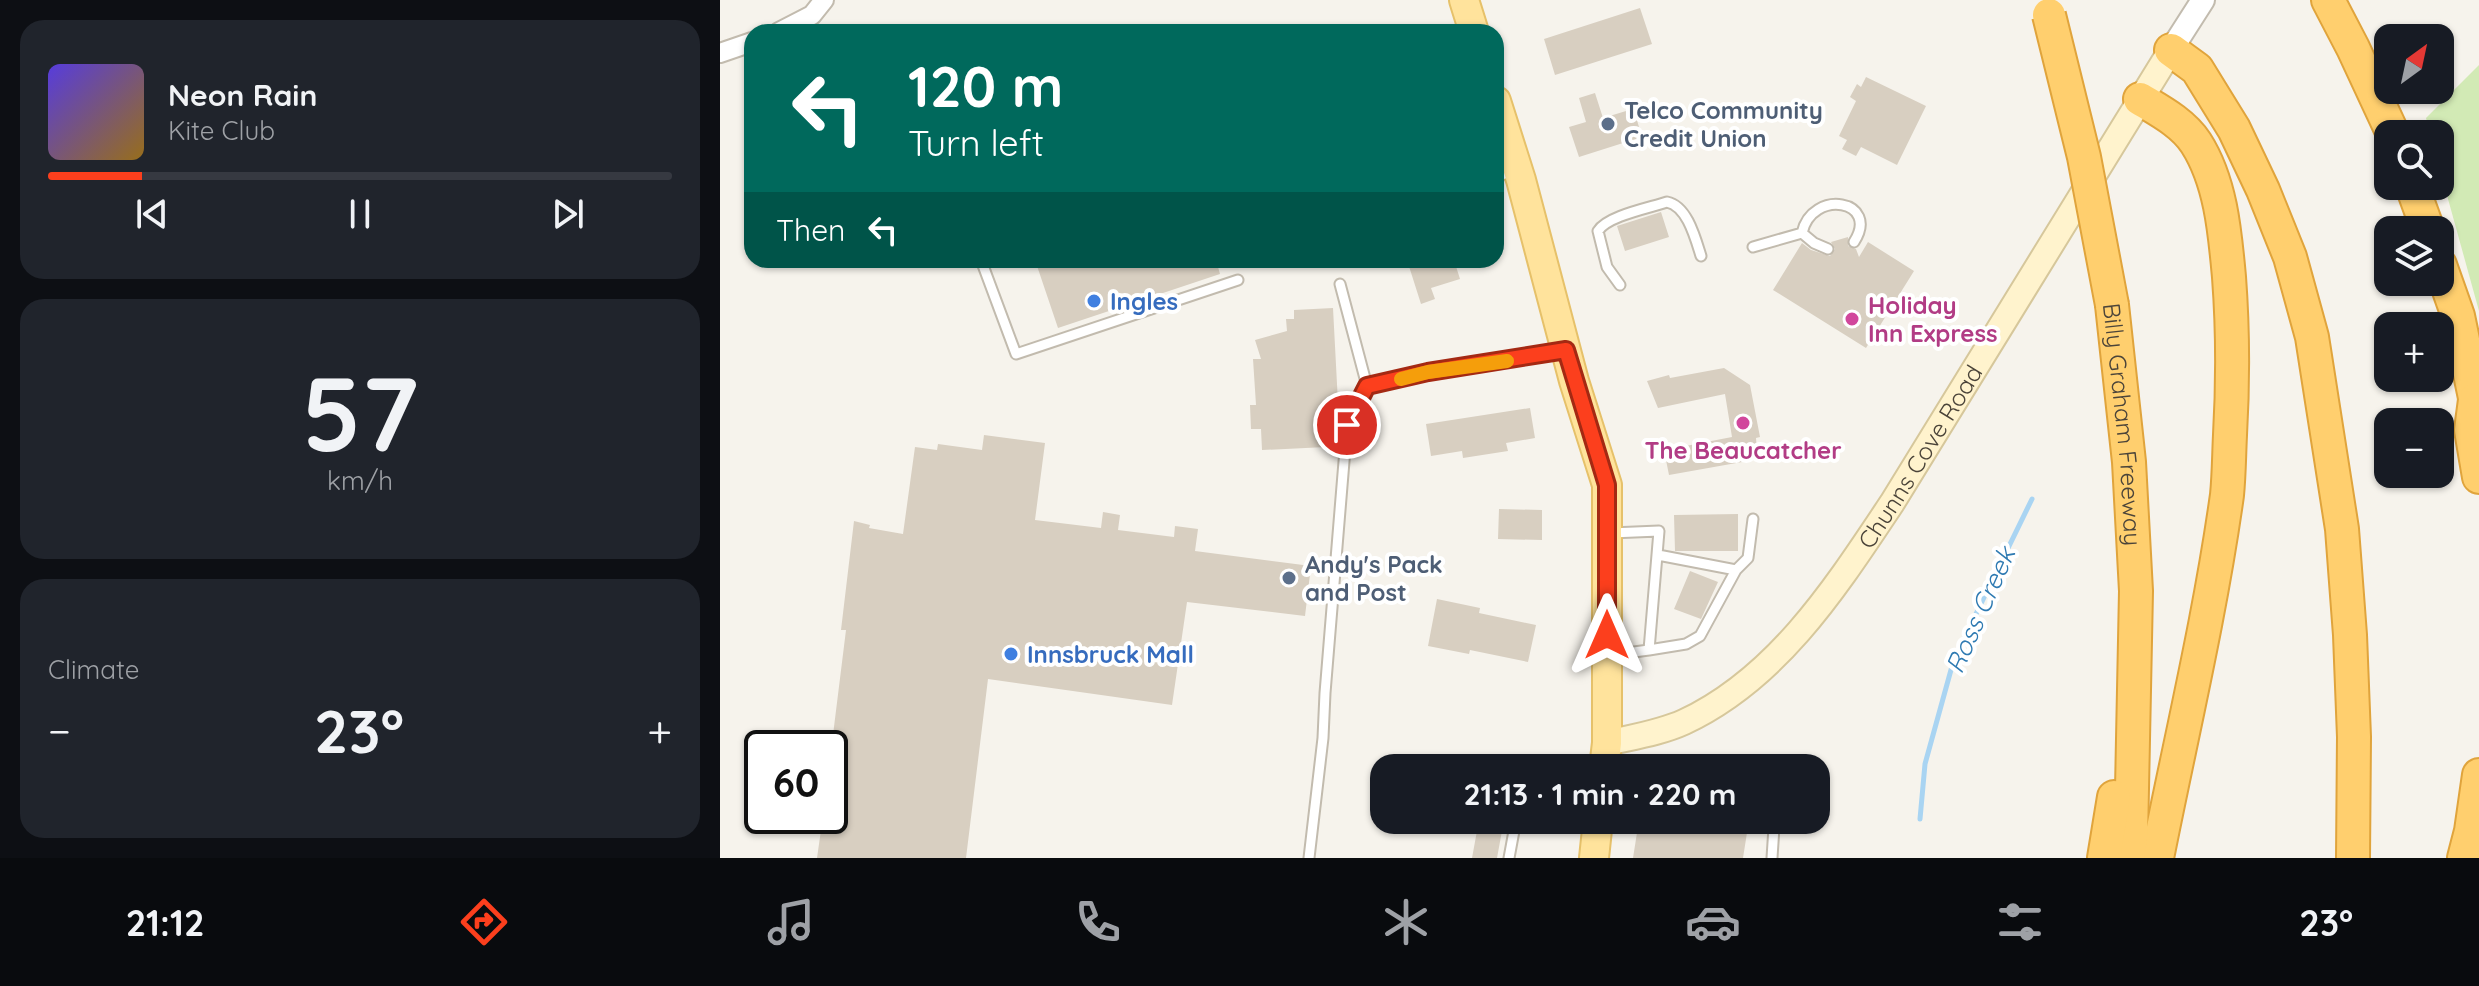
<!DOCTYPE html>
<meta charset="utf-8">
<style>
:root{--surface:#171b24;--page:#20242c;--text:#f1f3f6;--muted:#9ea1a6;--line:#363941;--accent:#fc3f1d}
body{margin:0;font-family:Quicksand,sans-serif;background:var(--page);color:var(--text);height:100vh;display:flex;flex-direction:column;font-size:30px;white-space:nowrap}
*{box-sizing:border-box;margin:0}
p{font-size:26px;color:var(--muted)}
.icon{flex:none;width:44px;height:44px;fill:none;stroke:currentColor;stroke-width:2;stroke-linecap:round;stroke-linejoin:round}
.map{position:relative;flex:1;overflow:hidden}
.sheet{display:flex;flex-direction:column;gap:20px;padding:20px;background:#0d0f14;width:720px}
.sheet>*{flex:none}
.top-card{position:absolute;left:24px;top:24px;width:760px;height:244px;border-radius:24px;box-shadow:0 2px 6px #0004;background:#00695c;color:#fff;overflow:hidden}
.needle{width:52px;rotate:33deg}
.tools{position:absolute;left:1654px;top:24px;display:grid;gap:16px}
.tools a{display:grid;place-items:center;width:80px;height:80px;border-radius:16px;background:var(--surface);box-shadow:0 2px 6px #0004;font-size:40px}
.speed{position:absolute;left:24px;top:730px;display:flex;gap:16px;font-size:40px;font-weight:700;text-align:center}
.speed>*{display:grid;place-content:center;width:104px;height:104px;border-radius:50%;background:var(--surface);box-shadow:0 2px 6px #0004;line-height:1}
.speed .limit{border:4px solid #111;border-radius:12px;background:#fff;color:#111}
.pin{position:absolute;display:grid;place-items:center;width:68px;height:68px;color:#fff;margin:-34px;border:4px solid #fff;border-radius:50%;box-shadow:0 2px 8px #0007}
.me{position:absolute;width:88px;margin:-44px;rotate:0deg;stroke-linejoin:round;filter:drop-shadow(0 0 6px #0008)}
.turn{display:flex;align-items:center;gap:28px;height:168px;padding:0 32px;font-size:36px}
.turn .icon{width:104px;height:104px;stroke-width:2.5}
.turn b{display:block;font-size:56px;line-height:68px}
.then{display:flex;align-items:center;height:76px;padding:0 32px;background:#0003;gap:16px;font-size:30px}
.big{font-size:60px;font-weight:800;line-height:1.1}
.sheet .widget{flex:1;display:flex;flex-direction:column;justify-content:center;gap:12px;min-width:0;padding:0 28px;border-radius:24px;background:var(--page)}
.sheet .dial{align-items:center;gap:0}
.dial b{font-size:104px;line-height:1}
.song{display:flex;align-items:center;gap:24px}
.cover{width:96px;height:96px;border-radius:12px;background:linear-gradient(135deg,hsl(250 70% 55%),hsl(40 70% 35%))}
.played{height:8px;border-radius:4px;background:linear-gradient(90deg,var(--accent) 15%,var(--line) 15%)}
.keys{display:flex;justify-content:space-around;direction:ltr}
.heat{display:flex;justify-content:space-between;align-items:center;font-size:44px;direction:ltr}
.trip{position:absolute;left:650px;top:754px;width:460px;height:80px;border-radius:24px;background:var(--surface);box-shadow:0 2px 6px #0004;font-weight:800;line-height:80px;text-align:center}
.tabs{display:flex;height:128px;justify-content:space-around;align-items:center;background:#090b0e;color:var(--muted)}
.tabs .icon{width:56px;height:56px}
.tabs .selected{color:var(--accent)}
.tabs b{font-size:36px;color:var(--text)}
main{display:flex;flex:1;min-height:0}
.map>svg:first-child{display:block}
</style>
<main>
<section class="sheet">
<div class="widget">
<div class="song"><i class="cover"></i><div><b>Neon Rain</b><p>Kite Club</p></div></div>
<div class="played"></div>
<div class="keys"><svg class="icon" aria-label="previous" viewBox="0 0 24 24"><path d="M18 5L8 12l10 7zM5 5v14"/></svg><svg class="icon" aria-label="pause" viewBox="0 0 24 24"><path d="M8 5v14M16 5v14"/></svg><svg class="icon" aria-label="next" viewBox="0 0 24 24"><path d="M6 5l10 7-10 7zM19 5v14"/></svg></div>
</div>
<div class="widget dial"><b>57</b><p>km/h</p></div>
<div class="widget"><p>Climate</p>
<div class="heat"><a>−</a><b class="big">23°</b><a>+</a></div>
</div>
</section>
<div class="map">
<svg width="1759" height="858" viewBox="0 0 1759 858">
<rect width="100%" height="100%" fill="#f6f3ec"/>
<path fill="#d2eab5" d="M1759,65V311L1720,170V134H1710L1706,118Z"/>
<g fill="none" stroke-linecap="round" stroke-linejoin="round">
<path stroke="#a9d4f2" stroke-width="5" d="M1200,819L1205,764L1234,659L1312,499"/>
</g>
<path fill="#d8cfc1" d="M920,8L932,44L835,75L824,39Z
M1146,77L1206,106L1177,165L1141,147L1136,156L1122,149L1127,140L1119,136L1136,101L1130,97L1137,84L1141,87Z
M875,93L883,118L906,111L909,119L916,117L922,137L859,157L849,127L866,122L859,98Z
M941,212L949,237L905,251L897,226Z
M1128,237V246L1136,249L1139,257L1148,242L1194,271L1146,348L1053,290L1082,243L1091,250L1110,256L1115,249L1111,242Z
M315,260H496L500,274L338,328Z
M687,260H734L740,279L711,288L715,299L701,304Z
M613,308L619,422L616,423L617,442H606V447L542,450L541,429H531L530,405H536L533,359H541L535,340L567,331L566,319H574V310Z
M1004,368L1030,385L1040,437L1036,438L1037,451L1021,458L1022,462L949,475L946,460L951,458L950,449L1012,437L1005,394L938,408L927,381L949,375L950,378Z
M810,408L815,438L786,443L788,451L743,458L742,451L711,456L706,424Z
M264,435L325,443L315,520L381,528L383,512L400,515L398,530L454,537L455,526L478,529L475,551L591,566L585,616L467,602L452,705L268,679L246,858H97L103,816H110V759L126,630H121L134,521L150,525L149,528L183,534L195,447L217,450L218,444L262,450Z
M779,509L822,510V540L778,539Z
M1018,514V551H955L954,515Z
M970,571L998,582L981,619L954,609Z
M717,599L760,608L759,613L816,625L808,662L750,650L749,654L708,646Z
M759,820H784L777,858H752Z
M919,820L940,822V820H1029L1023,858H913Z"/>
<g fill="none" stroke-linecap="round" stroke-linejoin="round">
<defs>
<path id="service" d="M776,177L796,170
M1033,247L1082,233
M1108,249L1094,243L1082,233C1092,188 1161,200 1134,242
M261,260L296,354L518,280
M900,285L887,267L878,231C887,216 929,208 947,202C967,206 975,237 981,256
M647,386L708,372L844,350
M891,533L939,531L929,650L891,655
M938,555L1016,570
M929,650L966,644L980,636L1016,570L1028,558L1033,519
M589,858L603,738L605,693L627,425L647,386L620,284
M789,858L796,820
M1052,858L1054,827"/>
<path id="minor" d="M59,32L92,15L104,0
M0,53L32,42"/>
<path id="tertiary" d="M1451,50L1483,0"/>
<g id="secondary">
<path id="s1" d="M887,743C912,737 940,733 964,722C1058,678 1116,587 1172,503L1451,50"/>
</g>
<path id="primary" d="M744,0L754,32
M776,101L801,180L854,381L887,485V743L884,768
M874,858L878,820"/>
<g id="motorway">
<path d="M1608,0L1633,48L1673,134"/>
<path d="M1451,50L1477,69L1514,129L1543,190L1570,257L1592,337L1622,529L1630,635L1634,737L1633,858"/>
<path d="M1420,99C1440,111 1463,123 1476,143C1501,182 1505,233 1509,277C1513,330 1513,382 1510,435C1509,455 1509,475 1507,495C1490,617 1461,737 1437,858"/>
<path d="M1692,186L1708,230"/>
<path d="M1720,265L1738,316L1759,417"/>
<path id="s2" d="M1392,305L1409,462L1416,591L1411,838L1408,858"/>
<path d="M1755,400L1751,430L1759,477"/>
<path d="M1384,858L1394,797"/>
<path d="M1744,858L1751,831L1759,775"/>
</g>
</defs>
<use href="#service" stroke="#c2bbae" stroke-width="13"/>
<use href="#minor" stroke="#c2bbae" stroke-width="22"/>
<use href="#tertiary" stroke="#c2bbae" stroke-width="26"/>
<use href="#secondary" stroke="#d6c79b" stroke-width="28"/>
<use href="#primary" stroke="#e6c16a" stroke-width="32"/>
<use href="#motorway" stroke="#e0a43c" stroke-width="36"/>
<use href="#service" stroke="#fff" stroke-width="9"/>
<use href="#minor" stroke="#fff" stroke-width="18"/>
<use href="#tertiary" stroke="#fff" stroke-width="22"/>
<use href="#secondary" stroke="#fff3cd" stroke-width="24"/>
<use href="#primary" stroke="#ffe39c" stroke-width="28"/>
<use href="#motorway" stroke="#ffcf6e" stroke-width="32"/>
<defs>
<path id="motorway-bridge" d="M1329,15L1364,157L1392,305"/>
</defs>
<use href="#motorway-bridge" stroke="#e0a43c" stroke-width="36" stroke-linecap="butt"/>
<use href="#motorway-bridge" stroke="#ffcf6e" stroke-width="32"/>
</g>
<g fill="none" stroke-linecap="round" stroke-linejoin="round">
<defs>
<path id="route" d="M627,425L647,386L708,372L846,350L887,485V635"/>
</defs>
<use href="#route" stroke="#a42913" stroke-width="20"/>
<use href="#route" stroke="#fc3f1d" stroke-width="14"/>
<path stroke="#f59e0b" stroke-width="14" d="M681,379L708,372L787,361"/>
</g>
<g fill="#5c6f8a" stroke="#fff" stroke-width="3">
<circle cx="888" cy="124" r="8"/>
<circle cx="569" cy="578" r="8"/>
</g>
<g fill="#3f7fe0" stroke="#fff" stroke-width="3">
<circle cx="374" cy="301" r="8"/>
<circle cx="291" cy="654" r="8"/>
</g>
<g fill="#d1479c" stroke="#fff" stroke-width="3">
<circle cx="1132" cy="319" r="8"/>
<circle cx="1023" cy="423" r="8"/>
</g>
<g text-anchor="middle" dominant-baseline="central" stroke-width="8" stroke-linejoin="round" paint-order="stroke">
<g font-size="24" font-weight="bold" fill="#4e5e75" stroke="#fff" text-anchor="start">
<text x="904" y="110">Telco Community<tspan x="904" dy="28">Credit Union</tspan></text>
<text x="585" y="564">Andy's Pack<tspan x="585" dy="28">and Post</tspan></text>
</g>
<g font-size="24" font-weight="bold" fill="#366cbe" stroke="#fff" text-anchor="start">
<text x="390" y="301">Ingles</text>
<text x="307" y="654">Innsbruck Mall</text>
</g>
<g font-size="24" font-weight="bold" fill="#b23c85" stroke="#fff" text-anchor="start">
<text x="1148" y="305">Holiday<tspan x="1148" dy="28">Inn Express</tspan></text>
<text x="1023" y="450" text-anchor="middle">The Beaucatcher</text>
</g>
<g font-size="24" fill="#4b4439" stroke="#fff">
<text stroke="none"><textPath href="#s2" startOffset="120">Billy Graham Freeway</textPath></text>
<text stroke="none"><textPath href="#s1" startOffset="440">Chunns Cove Road</textPath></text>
</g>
<g font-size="26" font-style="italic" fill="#2e7ab2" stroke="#fff">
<text transform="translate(1260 610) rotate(-66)">Ross Creek</text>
</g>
</g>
</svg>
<div class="tools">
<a><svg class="needle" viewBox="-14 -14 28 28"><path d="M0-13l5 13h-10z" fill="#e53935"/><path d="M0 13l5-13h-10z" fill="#9ea1a6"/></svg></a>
<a><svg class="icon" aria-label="search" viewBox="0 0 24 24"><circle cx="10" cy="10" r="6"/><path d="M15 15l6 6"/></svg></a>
<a><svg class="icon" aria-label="layers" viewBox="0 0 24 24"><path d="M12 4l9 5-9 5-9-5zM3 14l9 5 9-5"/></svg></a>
<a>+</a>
<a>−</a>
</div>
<div class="speed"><div class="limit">60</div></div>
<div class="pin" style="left:627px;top:425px;background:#d93025"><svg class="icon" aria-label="arrive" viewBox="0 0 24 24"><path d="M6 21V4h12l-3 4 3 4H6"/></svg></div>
<svg class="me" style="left:887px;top:635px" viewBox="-20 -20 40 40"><path d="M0-17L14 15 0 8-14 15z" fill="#fc3f1d" stroke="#fff" stroke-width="4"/></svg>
<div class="trip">21:13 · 1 min · 220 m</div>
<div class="top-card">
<div class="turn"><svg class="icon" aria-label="left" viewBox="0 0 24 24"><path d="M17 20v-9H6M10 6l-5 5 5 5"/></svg><div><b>120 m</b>Turn left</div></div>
<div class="then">Then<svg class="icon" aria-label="left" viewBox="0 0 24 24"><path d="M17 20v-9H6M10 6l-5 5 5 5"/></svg></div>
</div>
</div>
</main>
<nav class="tabs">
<b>21:12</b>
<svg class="icon selected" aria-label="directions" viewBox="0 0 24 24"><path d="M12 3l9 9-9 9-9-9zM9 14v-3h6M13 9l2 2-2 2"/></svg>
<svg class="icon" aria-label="music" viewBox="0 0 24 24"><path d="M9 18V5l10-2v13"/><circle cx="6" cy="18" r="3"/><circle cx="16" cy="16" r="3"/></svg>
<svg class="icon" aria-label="phone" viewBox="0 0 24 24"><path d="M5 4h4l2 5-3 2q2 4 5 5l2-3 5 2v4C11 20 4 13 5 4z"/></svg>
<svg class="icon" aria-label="climate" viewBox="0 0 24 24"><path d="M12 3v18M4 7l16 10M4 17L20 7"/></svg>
<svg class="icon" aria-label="car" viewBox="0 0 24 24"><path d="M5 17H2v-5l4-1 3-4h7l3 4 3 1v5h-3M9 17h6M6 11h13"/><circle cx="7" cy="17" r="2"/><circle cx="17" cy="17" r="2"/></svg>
<svg class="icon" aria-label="filters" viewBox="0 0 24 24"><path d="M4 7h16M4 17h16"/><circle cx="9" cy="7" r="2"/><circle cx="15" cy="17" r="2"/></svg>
<b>23°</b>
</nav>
